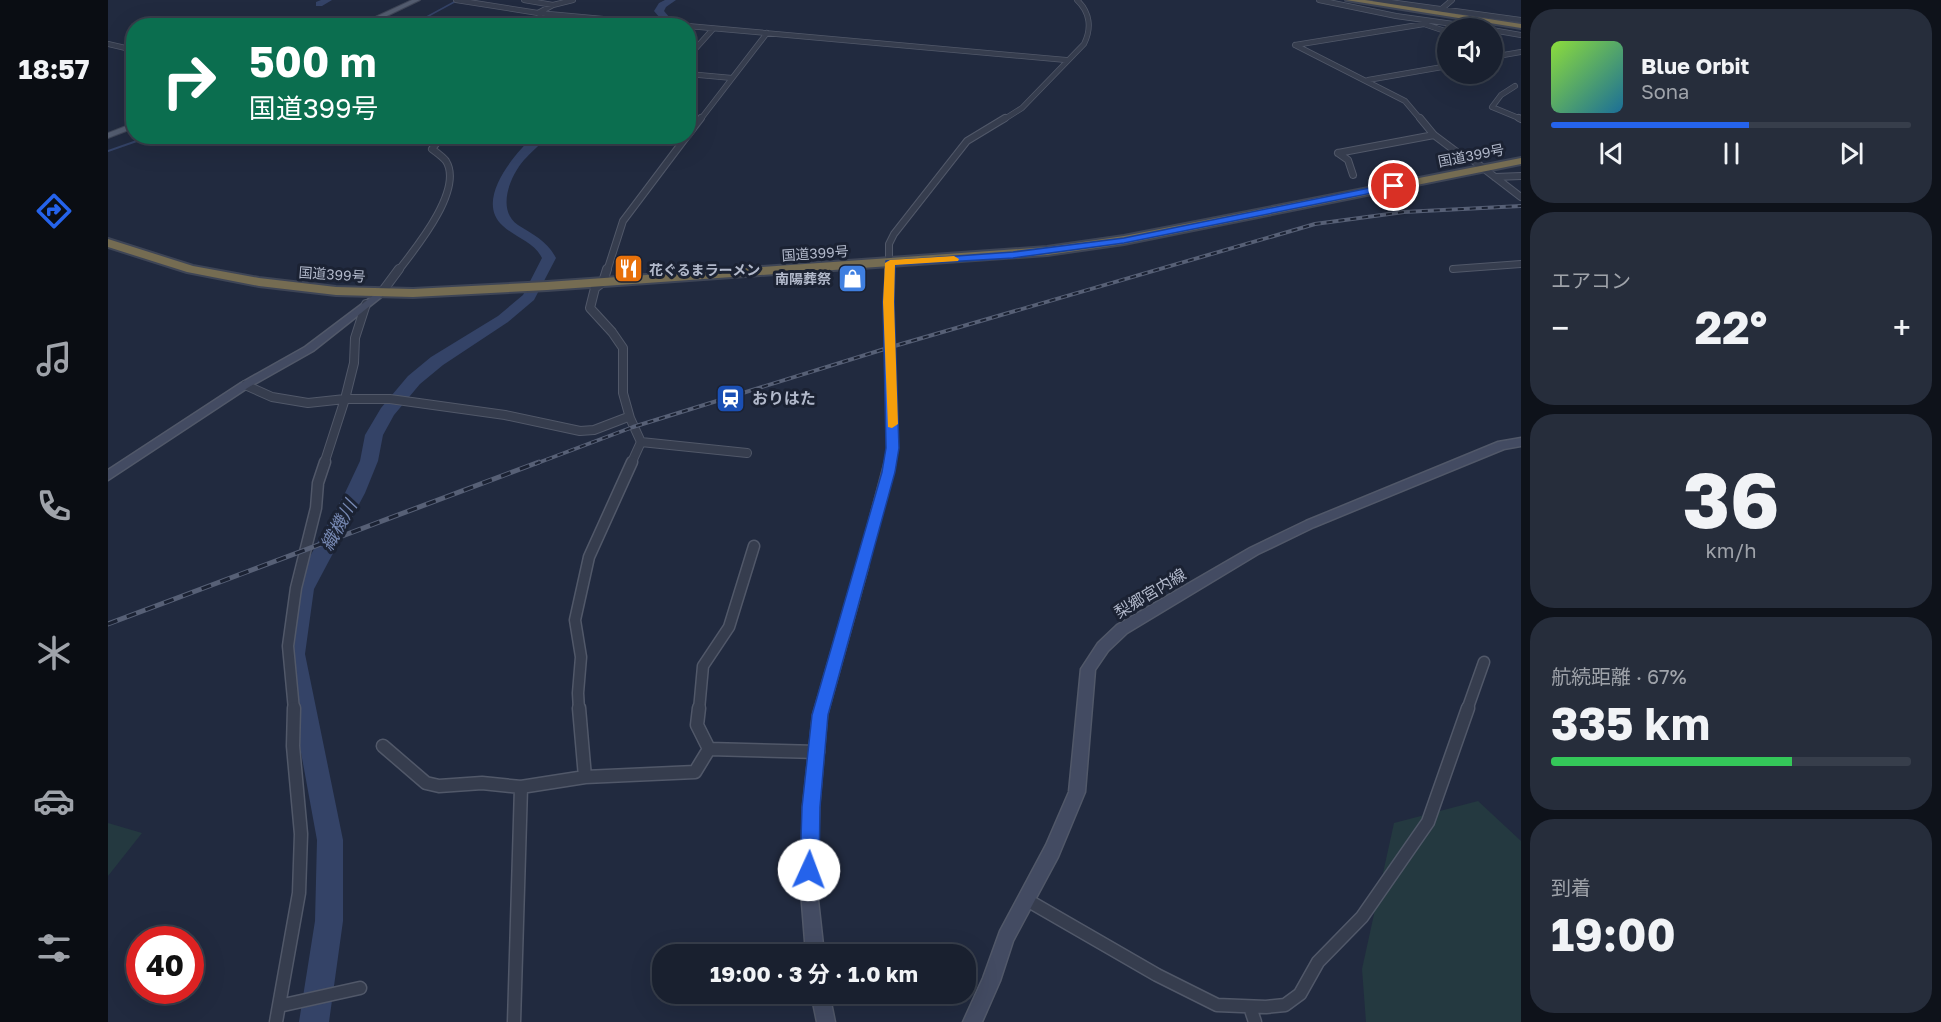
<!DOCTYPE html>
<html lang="ja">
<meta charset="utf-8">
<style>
:root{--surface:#19202f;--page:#262d3b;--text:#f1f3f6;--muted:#9fa3aa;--line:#373e4b;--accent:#2563eb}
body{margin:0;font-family:"Golos Text","Noto Sans JP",sans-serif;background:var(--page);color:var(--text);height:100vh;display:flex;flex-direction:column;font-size:22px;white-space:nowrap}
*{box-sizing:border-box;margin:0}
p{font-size:20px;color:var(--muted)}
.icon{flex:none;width:33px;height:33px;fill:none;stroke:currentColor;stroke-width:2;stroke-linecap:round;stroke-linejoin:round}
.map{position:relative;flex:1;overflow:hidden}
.panel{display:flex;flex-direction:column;gap:9px;padding:9px;background:#0e121a;width:420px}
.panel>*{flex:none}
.guide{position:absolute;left:18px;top:18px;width:570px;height:126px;border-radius:24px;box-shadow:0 6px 24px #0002,0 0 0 2px var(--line);background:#0b6e4f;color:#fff;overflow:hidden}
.tools{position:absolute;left:1329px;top:18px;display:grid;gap:12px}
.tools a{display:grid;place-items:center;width:66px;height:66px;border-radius:50%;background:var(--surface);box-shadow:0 6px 24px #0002,0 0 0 2px var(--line);font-size:30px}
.speed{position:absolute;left:18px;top:926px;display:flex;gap:12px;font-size:30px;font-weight:700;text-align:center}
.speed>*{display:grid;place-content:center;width:78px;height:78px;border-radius:50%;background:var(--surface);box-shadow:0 6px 24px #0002,0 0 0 2px var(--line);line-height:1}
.speed .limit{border:9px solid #d22;background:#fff;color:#111}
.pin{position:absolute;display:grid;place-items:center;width:51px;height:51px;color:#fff;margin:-26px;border:3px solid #fff;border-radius:50%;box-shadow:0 2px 6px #0007}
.me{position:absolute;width:66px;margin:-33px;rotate:2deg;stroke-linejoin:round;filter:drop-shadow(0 0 4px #0008)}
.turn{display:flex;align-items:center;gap:21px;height:126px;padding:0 24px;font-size:27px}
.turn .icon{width:78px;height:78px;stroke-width:2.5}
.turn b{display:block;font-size:42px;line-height:51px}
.big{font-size:45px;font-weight:700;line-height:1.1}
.panel .widget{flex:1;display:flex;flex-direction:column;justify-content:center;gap:9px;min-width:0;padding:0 21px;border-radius:24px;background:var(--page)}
.panel .dial{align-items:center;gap:0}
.dial b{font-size:78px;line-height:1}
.song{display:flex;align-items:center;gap:18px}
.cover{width:72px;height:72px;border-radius:9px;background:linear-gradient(135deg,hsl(90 70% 55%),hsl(200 70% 35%))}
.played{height:6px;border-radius:3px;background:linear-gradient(90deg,var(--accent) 55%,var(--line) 55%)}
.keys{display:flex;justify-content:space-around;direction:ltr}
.heat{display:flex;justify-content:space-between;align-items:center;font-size:33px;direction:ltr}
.charge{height:9px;border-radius:4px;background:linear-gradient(90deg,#34c759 67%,var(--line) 0)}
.trip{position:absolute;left:544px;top:944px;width:324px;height:60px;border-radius:24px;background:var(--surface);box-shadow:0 6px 24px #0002,0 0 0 2px var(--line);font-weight:700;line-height:60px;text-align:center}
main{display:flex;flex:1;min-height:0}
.dock{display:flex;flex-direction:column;width:108px;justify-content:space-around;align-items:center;background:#0a0d13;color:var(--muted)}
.dock .icon{width:42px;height:42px}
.dock .active{color:var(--accent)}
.dock b{font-size:27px;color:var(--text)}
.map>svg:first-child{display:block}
</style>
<main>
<nav class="dock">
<b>18:57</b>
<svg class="icon active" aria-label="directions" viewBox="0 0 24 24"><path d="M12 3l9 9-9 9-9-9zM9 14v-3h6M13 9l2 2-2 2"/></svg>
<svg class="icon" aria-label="music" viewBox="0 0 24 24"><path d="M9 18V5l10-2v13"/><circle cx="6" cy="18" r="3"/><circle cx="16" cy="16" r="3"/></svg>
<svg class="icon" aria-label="phone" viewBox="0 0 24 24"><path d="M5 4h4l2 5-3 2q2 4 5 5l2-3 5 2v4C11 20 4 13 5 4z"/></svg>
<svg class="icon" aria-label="climate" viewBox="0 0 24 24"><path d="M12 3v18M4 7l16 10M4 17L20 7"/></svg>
<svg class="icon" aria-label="car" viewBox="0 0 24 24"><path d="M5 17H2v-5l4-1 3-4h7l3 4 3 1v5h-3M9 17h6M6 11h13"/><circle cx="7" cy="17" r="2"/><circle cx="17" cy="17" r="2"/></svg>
<svg class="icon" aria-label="filters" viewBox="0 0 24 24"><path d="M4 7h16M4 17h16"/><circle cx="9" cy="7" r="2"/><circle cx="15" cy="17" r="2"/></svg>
</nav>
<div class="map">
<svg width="1413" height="1022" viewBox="0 0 1413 1022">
<rect width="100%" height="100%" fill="#212a3f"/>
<path fill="#243940" d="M1370,801L1413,841V1022H1258L1254,969L1286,823Z
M0,823L34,833L0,876Z"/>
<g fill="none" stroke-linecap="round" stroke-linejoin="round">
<path stroke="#344367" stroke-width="1.5" d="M302,26L348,1"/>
<path stroke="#344367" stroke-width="2" d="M0,151L43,136"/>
<path fill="#344367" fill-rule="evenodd" d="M213,0H224L214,6H208V2Z
M557,0H568L558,7L556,11L562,18L558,26H549L552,18L546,11L551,3Z
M426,136H440C432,145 424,151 416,160C402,176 388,210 410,225C426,235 439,241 448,258L426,300L400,322L335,365L312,384L286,415L275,435L270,461L257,493L206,589L197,654L235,840V921L221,1022H191L207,921L209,840L175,654L184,589L237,493L252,461L257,435L273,408L300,376L323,357L390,316L415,295L434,258C426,242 408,238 395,226C366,201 406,154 426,136Z"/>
<defs>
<path id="street-far4" d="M348,0L430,13L572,26
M416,0L445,5
M1211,0L1288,16L1374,28
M1267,0L1413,20
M1330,12L1344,0
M430,26L432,15L430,13L445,5L465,0
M580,26L958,60
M1384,30L1413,35
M0,44L26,50
M1187,45L1297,101L1313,120
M1187,45L1316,24L1340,32
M580,57L605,29
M1384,57L1413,52
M580,74L624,78
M1260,80L1340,66
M1407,86L1393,95L1384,107L1413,119
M592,120L659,33
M895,120L914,108L976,44C984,28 982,12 969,0"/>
<path id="street-far3" d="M1312,118L1326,135L1350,153L1366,161L1413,197
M1411,118L1413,119
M580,135L593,118
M1230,153L1326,135
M1230,153L1240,160L1245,175
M1387,177L1413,176
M1345,269L1413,264
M290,271C307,249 356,190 338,161C335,157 328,152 324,149L334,136
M499,271L515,221L579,136
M781,271V244L786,234L859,141L897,118"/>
<path id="street-far2" d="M499,269L495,282L487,288L482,308L504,332L515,348V393L522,418L533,442L523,464
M274,292L291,269
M137,385L164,397L200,403L237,399H282L397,415L472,431L486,430L520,417
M533,442L639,453
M216,464L237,399L246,363L247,338L258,304
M781,464L784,448L781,269"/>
<path id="street-far1" d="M754,567L782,462
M186,710L180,646L188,588L208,508L210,483L217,462
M471,710L470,693L473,657L467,620L481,557L524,462
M591,710L595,666L621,627L646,546
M1359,710L1376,662"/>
<path id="street" d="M471,708L477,777
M591,708L589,725L601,749
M275,746L318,783L331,786L374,783L413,787L477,777L587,772L601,749L710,752
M919,900L1049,975L1109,1005L1158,1007L1177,1005L1192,994L1210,962L1254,917L1320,822L1360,708
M171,1006L252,988
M1142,1007L1147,1022
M168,1022L191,893L193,834L185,746L186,708
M406,1022L413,787"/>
<path id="secondary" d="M274,289L277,290V294L205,351L141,387L0,480V470L133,383L197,347Z
M1413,438V446L1396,449L1206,527L1150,554L1019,633L1000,651L987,670L977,792L950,857L905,941L892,981L874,1022H855L875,978L892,931L938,845L961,792L973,669L990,643L1009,625L1142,548L1198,521L1390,442Z
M754,562L758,563L760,567L719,715L711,807L709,891L716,954H698L693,891L695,807L705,715L748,567L750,563Z
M703,993H721L727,1022H709Z"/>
<path id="primary" d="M304,0H312L258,26H248Z
M26,123V128L0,138V133Z"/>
<path id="highway" d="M1238,0H1257L1413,24V28Z
M1413,158V164L1016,244L939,255L439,290L305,297L228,295L151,286L79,272L0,247V239L85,266L151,278L228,287L305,289L439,282L939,247L1016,236Z"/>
</defs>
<use href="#street-far4" stroke="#515869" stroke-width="6"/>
<use href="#street-far3" stroke="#515869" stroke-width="8"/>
<use href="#street-far2" stroke="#515869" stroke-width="10"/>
<use href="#street-far1" stroke="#515869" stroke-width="13"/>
<use href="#street" stroke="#515869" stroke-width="15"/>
<use href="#secondary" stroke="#515869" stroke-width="3"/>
<use href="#primary" stroke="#3f4657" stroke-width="2"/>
<use href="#highway" stroke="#3e4556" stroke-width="4"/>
<use href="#street-far4" stroke="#363d4e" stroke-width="4.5"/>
<use href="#street-far3" stroke="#363d4e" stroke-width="6"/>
<use href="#street-far2" stroke="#363d4e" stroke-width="8"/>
<use href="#street-far1" stroke="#363d4e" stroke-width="10"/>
<use href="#street" stroke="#363d4e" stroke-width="12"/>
<use href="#secondary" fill="#434b62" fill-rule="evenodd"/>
<use href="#primary" fill="#535c6f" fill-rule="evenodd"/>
<use href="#highway" fill="#756c52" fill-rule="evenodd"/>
<defs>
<path id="rail-far1" d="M427,464L525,427L783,347L1207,224L1296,212L1413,206"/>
<path id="rail" d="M0,624L431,462"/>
</defs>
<use href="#rail-far1" stroke="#576076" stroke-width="4"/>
<use href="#rail" stroke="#576076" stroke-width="5"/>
<use href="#rail-far1" stroke="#1b2233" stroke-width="2" stroke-dasharray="6" stroke-linecap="butt"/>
<use href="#rail" stroke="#1b2233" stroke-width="3" stroke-dasharray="10" stroke-linecap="butt"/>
</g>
<path fill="#2563eb" stroke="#184099" stroke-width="1.5" d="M1286,183L1289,184V188L1016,243L905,258L787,265L786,302L791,448L787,472L720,715L712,807L711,870L708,877L701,879L695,877L692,870L694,807L704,715L774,472L778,448L775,302L778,261L905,252L1016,238Z"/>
<path fill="#f59e0b" d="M846,256L851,259L850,261L787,265L786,302L790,424L784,428L780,427L775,302L777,263L782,260Z"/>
<defs>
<symbol id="restaurant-square" viewBox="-11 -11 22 22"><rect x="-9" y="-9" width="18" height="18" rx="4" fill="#e8710a" stroke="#1b2233"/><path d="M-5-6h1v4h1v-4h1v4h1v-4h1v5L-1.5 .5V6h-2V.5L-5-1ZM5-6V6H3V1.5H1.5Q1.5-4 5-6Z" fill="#fff"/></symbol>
<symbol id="shop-square" viewBox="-11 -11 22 22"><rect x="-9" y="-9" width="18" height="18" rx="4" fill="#3f7fe0" stroke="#1b2233"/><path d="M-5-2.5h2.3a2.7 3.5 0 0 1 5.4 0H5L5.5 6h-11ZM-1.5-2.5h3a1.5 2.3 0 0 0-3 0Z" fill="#fff"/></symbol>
<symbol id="station-square" viewBox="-11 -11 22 22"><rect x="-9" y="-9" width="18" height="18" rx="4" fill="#1a4fb4" stroke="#1b2233"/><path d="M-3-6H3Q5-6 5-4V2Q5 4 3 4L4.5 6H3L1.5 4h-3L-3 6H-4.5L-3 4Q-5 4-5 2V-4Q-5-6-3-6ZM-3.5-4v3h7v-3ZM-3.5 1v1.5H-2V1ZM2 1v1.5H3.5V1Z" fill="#fff"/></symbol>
</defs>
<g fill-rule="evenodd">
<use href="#restaurant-square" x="504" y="252" width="33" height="33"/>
<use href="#shop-square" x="728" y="262" width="33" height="33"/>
<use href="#station-square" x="606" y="382" width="33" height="33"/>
</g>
<g text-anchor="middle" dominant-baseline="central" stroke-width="6" stroke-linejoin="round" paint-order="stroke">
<g font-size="14" fill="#b1b8ca" stroke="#1b2233">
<text transform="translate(1363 155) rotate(-11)">国道399号</text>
<text transform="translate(707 253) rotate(-4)">国道399号</text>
<text transform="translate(224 274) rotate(4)">国道399号</text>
</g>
<g font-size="14" font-weight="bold" fill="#b1b8ca" stroke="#1b2233" text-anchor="start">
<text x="541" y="269">花ぐるまラーメン</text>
<text x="723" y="278" text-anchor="end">南陽葬祭</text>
</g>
<g font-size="16" font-weight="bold" fill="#b1b8ca" stroke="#1b2233" text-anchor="start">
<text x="644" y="398">おりはた</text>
</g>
<g font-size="16" fill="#b1b8ca" stroke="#1b2233">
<text transform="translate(1042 593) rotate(-31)">梨郷宮内線</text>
</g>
<g font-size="18" font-style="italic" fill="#7789b3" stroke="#1b2233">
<text transform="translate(230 525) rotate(-61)">織機川</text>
</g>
</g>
</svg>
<div class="tools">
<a><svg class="icon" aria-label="sound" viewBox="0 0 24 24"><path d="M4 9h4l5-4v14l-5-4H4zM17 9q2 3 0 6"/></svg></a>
</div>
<div class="speed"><div class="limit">40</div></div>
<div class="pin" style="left:1286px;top:186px;background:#d93025"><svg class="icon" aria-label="arrive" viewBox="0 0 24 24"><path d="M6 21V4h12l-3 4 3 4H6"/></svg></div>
<svg class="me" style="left:701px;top:870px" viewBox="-20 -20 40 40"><circle r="19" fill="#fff"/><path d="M0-13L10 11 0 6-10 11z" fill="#2563eb"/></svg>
<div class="trip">19:00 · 3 分 · 1.0 km</div>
<div class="guide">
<div class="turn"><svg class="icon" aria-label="right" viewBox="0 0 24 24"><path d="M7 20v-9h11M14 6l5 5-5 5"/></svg><div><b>500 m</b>国道399号</div></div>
</div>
</div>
<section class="panel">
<div class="widget">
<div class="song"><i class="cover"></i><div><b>Blue Orbit</b><p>Sona</p></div></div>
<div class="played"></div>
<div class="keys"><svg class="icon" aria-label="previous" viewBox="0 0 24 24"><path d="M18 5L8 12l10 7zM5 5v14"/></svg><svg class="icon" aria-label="pause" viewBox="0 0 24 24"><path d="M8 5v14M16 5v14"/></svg><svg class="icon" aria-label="next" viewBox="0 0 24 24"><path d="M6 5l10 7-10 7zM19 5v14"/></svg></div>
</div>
<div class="widget"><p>エアコン</p>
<div class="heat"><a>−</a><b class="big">22°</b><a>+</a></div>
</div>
<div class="widget dial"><b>36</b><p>km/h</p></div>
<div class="widget"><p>航続距離 · 67%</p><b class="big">335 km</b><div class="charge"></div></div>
<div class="widget"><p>到着</p><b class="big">19:00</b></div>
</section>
</main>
